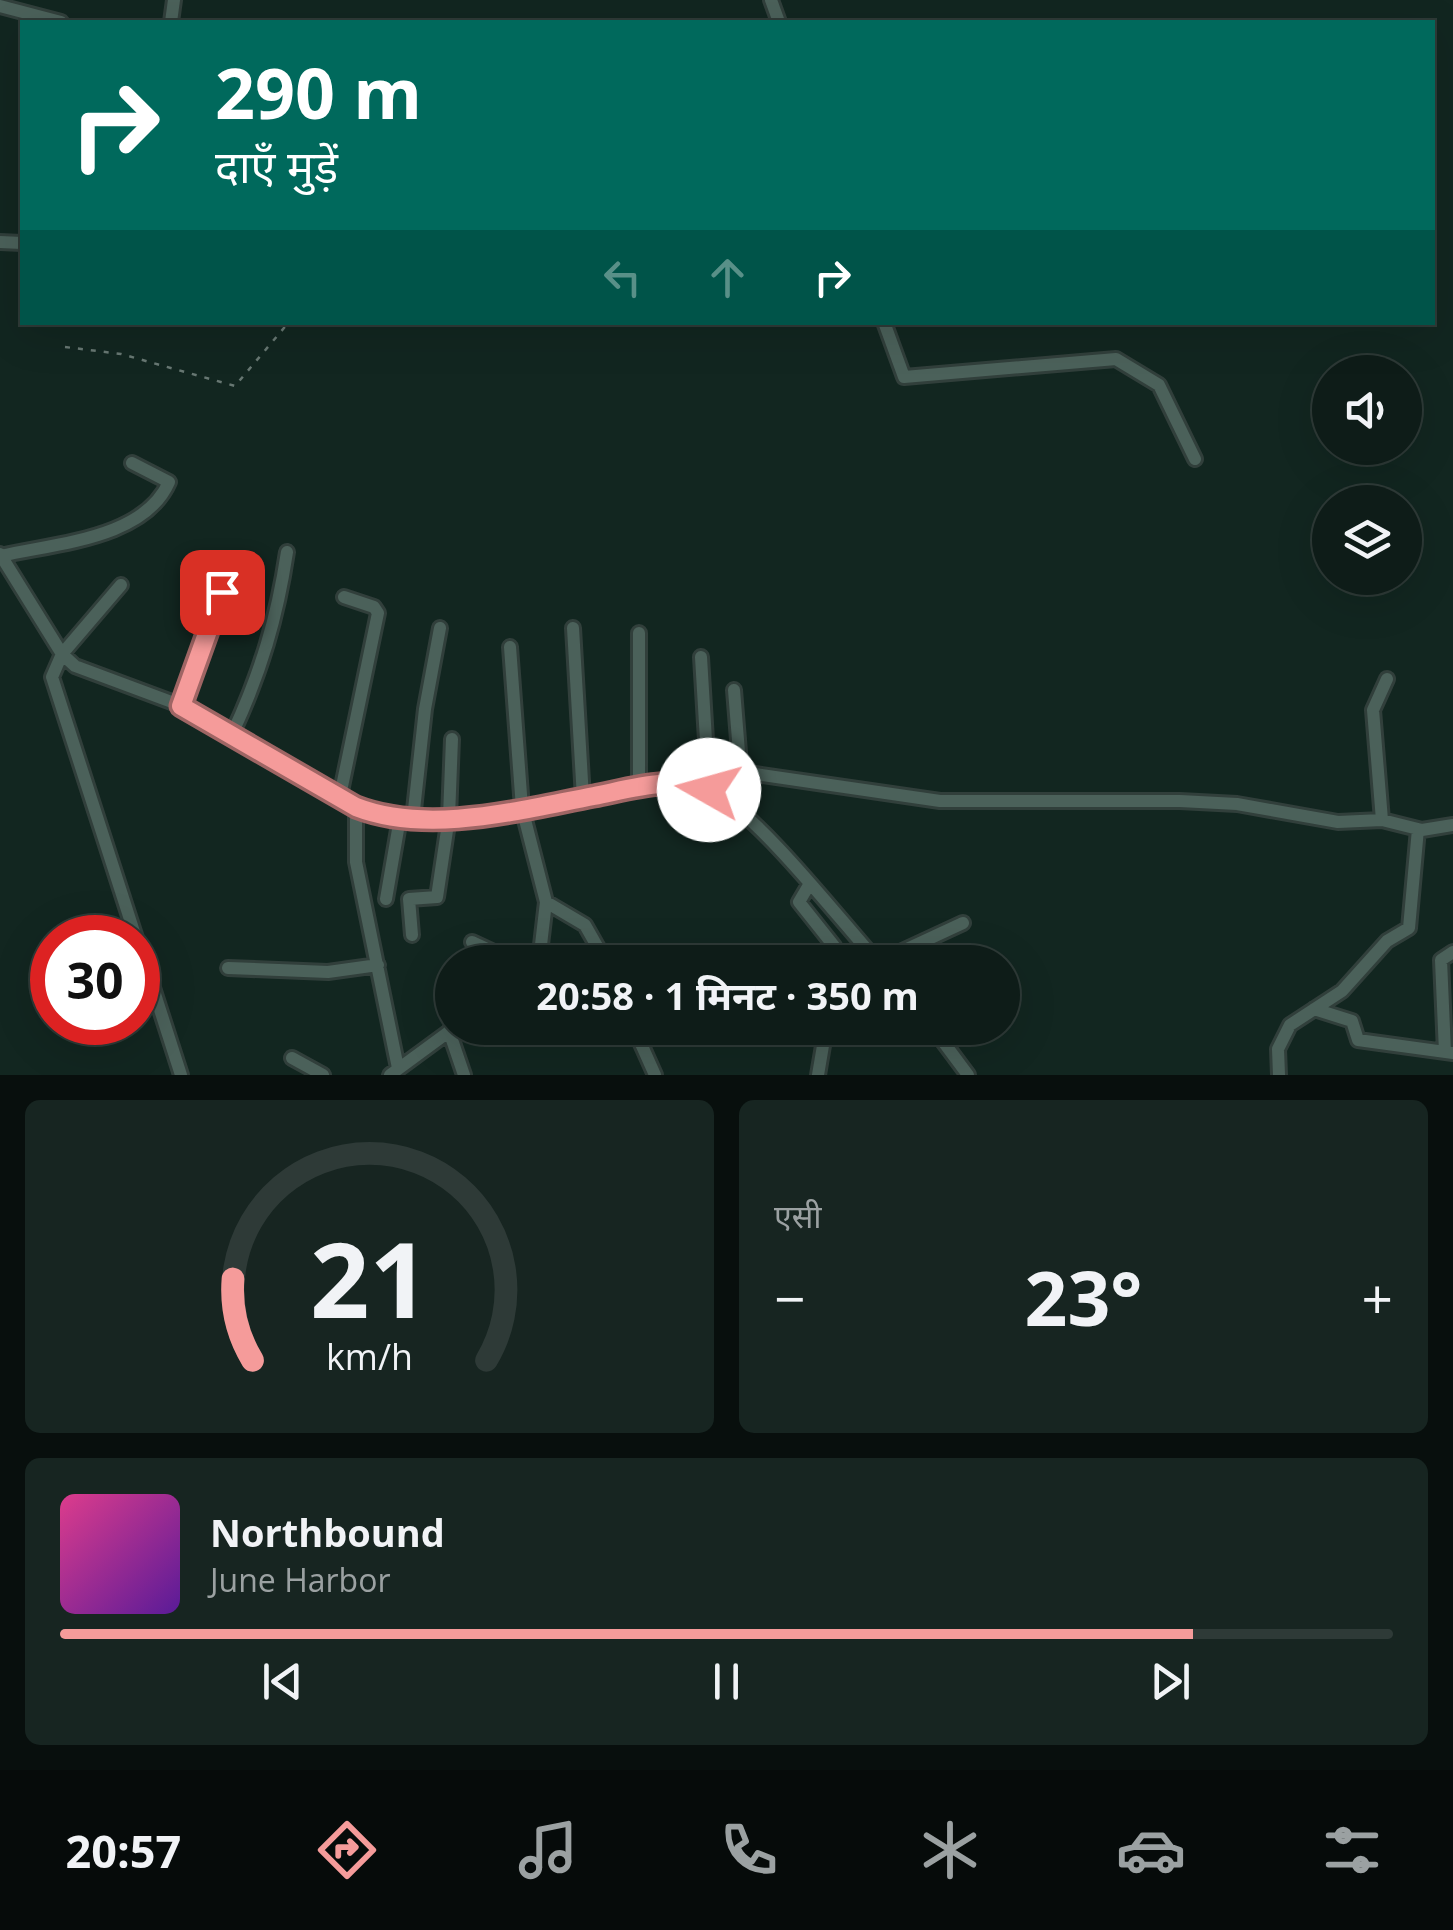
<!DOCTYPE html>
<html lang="hi">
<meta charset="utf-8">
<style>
:root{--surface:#0e1c18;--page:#172521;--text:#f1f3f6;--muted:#9ba1a2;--line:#2e3a37;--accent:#f59b9a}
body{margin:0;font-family:"Open Sans","Noto Sans Devanagari",sans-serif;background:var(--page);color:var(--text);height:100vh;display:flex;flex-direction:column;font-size:38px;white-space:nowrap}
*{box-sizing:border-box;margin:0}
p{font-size:32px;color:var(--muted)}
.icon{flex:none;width:55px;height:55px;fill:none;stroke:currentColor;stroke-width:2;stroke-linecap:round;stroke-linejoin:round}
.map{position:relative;height:1075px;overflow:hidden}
.drawer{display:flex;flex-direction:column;gap:25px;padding:25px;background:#080f0d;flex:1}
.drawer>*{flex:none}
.hud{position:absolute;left:20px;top:20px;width:1415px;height:305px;border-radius:0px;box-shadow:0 10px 40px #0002,0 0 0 2px var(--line);background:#00695c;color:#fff;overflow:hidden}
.fabs{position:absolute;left:1312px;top:355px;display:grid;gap:20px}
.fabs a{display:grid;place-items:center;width:110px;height:110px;border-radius:50%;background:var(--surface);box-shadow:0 10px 40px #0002,0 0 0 2px var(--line);font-size:50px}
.speed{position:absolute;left:30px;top:915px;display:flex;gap:20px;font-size:50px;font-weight:700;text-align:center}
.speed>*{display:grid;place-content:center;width:130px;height:130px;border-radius:50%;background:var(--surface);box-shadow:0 10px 40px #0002,0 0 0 2px var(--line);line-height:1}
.speed .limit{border:15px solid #d22;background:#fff;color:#111}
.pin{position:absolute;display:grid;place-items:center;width:85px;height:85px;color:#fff;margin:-42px;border-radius:20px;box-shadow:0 5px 15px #0006}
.me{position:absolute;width:110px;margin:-55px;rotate:277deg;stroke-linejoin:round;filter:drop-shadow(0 0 8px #0008)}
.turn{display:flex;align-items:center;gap:35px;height:210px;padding:0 30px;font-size:45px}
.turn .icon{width:130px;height:130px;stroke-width:2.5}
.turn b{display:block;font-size:70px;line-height:85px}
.lanes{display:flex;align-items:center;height:95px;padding:0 30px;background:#0003;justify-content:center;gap:50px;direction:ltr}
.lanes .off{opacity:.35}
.big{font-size:75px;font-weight:700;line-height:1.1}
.drawer .widget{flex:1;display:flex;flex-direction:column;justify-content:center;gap:15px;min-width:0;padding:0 35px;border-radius:15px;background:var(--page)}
.drawer .dial{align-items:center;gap:0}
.dial svg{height:260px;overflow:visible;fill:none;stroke:var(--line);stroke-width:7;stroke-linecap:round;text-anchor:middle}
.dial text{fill:var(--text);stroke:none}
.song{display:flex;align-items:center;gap:30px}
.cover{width:120px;height:120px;border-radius:15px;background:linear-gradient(135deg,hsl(330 70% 55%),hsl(270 70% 35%))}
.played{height:10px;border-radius:5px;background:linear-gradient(90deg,var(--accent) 85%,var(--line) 85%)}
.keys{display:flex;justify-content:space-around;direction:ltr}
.heat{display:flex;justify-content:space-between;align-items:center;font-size:55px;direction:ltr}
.drawer .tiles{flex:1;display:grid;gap:25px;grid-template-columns:1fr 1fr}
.widget:last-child{grid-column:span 2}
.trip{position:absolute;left:435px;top:945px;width:585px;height:100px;border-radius:50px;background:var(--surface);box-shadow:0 10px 40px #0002,0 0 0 2px var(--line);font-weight:700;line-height:100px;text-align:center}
.tabs{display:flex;height:160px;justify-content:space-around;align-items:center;background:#060b0a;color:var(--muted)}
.tabs .icon{width:70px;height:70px}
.tabs .current{color:var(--accent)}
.tabs b{font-size:45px;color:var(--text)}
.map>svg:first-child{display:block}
</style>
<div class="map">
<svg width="1453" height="1075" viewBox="0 0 1453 1075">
<rect width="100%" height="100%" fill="#122620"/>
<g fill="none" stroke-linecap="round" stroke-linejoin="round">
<defs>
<path id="minor" d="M771,0L779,22
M0,6L61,22
M171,22L174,0
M0,242L22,243
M884,322L904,377L1116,359L1159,385L1195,459
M0,554L62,654L75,666L177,704L356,807C427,834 516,811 588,797C628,789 677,773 715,793C761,818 840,920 878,962
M1,556C56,543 144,539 169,482L132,463
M121,585L62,654L52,677L136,938
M573,628L583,798
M510,647L522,808L546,902L539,962
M701,657L709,790
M734,690L741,777
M181,706L222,592
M233,732C261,672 277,618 287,552
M639,787V633
M715,793L739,778L755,774L940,801H1180L1237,804L1338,822L1382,820L1422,830L1453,825
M340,796L378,613L374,607L344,597
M356,807V862L398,1068
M413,819L425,709L440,628
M1382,820L1373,710L1387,679
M809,885L799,902L834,946L837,962
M386,899L400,818
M546,902L585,925L606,962
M412,935L409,899L437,897L449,817L452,739
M138,941L181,1075
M472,942L502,956L532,962
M879,962L963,923
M228,968L328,972L378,965
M1314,1009L1352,1021L1358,1040L1453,1053
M634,1028L655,1075
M933,1028L968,1075
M449,1031L464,1075
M1445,1052L1441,960L1453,952
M292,1058L323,1075
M390,1075L454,1028
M818,1075L826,1028
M1279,1075L1278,1049L1290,1025L1342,991L1387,941L1409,928L1418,829"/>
</defs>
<use href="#minor" stroke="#313f3b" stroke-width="18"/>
<path stroke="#677772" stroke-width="2.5" stroke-dasharray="5 8" stroke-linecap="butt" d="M65,347L121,354L235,386L289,322"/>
<use href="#minor" stroke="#4b615a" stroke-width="12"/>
</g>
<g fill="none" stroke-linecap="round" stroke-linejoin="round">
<defs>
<path id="route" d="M222,592L181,706L356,807C428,835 520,810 594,796C630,789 674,775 709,790"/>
</defs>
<use href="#route" stroke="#9f6564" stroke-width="25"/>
<use href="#route" stroke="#f59b9a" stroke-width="18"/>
</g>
</svg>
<div class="fabs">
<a><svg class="icon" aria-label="sound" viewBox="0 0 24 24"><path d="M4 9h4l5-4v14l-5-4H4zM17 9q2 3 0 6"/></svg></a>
<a><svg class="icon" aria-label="layers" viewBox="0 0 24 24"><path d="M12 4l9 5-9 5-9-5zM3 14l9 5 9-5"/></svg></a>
</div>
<div class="speed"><div class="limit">30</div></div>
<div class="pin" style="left:222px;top:592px;background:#d93025"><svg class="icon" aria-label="arrive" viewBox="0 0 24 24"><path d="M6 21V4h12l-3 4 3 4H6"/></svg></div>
<svg class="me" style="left:709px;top:790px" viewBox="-20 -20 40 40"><circle r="19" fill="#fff"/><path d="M0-13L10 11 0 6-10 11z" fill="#f59b9a"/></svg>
<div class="trip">20:58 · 1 मिनट · 350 m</div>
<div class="hud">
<div class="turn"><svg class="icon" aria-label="right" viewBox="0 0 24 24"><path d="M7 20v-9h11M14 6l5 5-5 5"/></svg><div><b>290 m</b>दाएँ मुड़ें</div></div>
<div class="lanes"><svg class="icon off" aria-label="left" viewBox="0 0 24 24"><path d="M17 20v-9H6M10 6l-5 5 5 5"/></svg><svg class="icon off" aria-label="ahead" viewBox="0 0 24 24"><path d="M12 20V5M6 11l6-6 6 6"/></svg><svg class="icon" aria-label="right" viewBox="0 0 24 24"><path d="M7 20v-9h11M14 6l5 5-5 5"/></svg></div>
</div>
</div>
<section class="drawer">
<div class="tiles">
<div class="widget dial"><svg viewBox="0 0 100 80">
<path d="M14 69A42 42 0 1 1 86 69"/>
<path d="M14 69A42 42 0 0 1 8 44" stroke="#f59b9a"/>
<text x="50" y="56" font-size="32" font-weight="700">21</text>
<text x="50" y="72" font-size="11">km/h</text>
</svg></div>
<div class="widget"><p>एसी</p>
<div class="heat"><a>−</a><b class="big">23°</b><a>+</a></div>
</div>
<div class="widget">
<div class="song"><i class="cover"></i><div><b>Northbound</b><p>June Harbor</p></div></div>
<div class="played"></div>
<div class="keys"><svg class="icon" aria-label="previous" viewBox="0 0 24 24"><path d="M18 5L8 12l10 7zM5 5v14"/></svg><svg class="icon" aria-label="pause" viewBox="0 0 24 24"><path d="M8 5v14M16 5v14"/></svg><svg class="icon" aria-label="next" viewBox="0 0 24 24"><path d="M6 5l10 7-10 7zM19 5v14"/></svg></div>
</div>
</div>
</section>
<nav class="tabs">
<b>20:57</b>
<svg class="icon current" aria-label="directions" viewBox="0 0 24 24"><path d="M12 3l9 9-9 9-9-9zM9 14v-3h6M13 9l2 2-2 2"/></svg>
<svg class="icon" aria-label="music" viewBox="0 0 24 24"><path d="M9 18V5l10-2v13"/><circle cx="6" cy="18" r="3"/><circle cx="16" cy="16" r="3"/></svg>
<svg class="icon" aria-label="phone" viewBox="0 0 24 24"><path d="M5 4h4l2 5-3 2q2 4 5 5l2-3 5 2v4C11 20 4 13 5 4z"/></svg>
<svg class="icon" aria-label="climate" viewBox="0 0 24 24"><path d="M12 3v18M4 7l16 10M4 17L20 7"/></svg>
<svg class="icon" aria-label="car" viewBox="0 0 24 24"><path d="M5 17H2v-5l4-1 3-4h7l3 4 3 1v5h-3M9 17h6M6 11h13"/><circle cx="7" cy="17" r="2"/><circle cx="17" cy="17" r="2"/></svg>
<svg class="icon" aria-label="filters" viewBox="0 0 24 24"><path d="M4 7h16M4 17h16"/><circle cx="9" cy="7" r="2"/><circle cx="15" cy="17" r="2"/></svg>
</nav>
